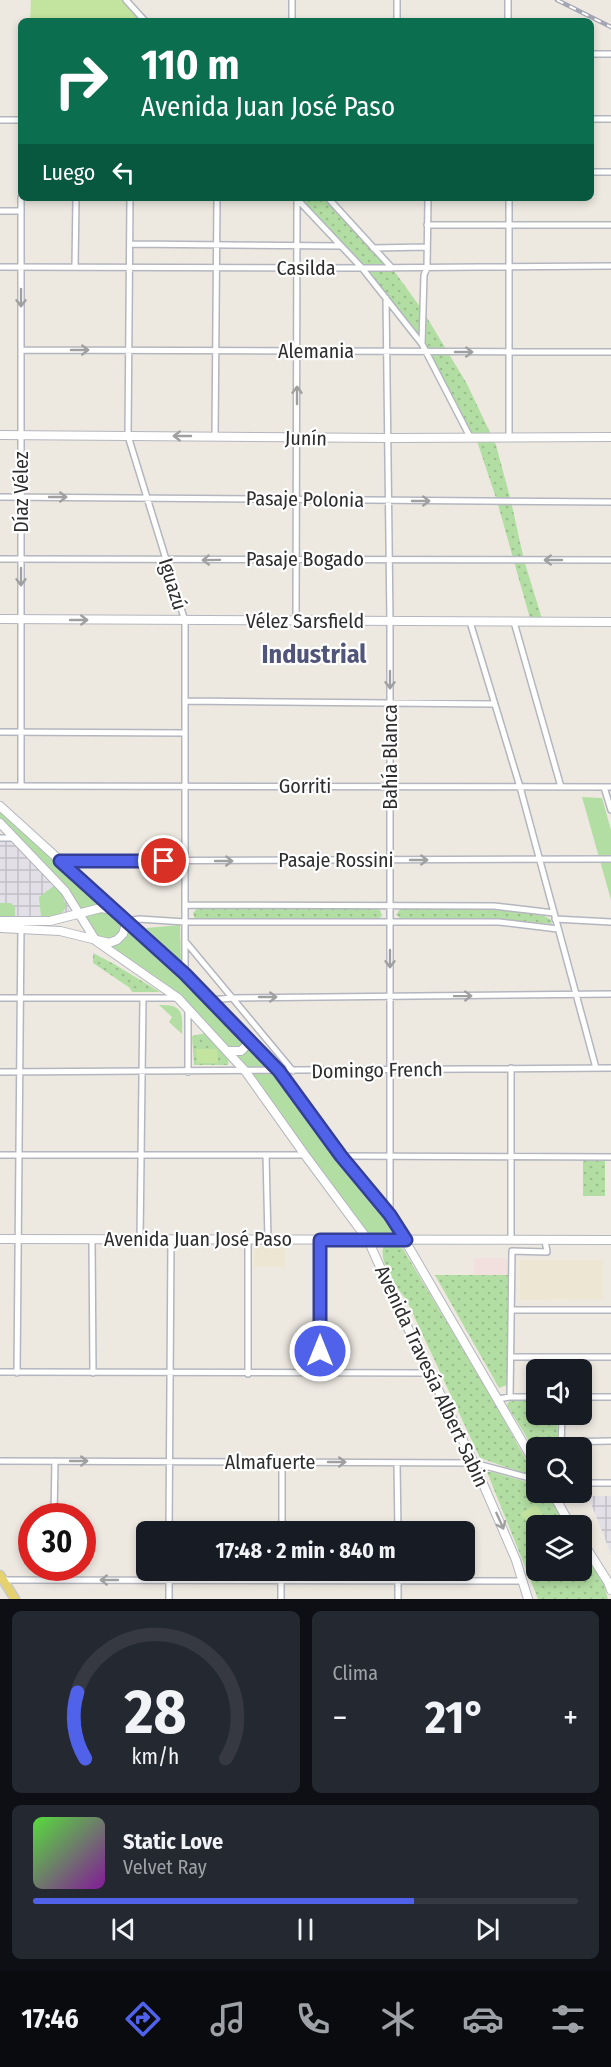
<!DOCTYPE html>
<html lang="es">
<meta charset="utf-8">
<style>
:root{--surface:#171b24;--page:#242831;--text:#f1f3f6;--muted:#9ea1a6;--line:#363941;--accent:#5062ea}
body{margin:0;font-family:"Fira Sans Condensed",sans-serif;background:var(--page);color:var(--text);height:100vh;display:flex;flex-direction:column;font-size:22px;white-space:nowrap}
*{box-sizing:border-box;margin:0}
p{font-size:20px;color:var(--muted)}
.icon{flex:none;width:33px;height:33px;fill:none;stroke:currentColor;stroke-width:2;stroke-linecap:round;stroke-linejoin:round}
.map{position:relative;height:1599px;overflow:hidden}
.panel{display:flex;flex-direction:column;gap:12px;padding:12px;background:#0d0f14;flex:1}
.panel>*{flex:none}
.top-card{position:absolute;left:18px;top:18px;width:576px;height:183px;border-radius:9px;box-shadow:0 3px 9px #0003;background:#0b6e4f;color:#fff;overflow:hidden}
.buttons{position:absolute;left:526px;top:1359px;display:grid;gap:12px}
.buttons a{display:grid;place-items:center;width:66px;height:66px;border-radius:9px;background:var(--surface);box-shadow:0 3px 9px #0003;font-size:30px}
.speed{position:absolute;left:18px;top:1503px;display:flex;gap:12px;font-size:30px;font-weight:700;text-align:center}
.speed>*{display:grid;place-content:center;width:78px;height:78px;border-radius:50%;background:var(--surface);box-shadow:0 3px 9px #0003;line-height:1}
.speed .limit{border:9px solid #d22;background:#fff;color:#111}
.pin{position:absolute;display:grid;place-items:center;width:51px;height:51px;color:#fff;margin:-26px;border:3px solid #fff;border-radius:50%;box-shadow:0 2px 6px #0007}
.me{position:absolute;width:66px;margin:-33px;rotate:0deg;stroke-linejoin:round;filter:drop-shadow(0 0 4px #0008)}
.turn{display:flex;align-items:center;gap:21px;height:126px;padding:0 24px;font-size:27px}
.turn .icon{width:78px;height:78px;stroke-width:2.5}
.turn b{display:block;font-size:42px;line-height:51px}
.then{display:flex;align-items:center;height:57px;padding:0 24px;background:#0003;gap:12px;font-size:22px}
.big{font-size:45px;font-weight:700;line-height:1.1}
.panel .tile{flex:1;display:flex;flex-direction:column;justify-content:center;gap:9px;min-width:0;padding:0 21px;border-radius:9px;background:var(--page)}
.panel .dial{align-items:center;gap:0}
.dial svg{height:156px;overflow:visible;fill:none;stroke:var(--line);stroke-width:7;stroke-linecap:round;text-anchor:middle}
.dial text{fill:var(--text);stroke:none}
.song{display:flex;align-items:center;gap:18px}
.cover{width:72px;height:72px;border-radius:9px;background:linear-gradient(135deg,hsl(110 70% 55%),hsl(290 70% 35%))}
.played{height:6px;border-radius:3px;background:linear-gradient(90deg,var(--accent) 70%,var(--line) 70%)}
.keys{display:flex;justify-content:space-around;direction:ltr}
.heat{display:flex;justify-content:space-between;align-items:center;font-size:33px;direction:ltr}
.panel .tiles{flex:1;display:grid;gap:12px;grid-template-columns:1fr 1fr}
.tile:last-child{grid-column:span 2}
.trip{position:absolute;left:136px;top:1521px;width:339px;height:60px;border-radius:9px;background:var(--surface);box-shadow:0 3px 9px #0003;font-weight:700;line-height:60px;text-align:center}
.tabs{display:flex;height:96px;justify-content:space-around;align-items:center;background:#090b0e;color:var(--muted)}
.tabs .icon{width:42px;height:42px}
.tabs .selected{color:var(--accent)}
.tabs b{font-size:27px;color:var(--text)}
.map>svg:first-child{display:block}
</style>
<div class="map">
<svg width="611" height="1599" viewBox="0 0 611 1599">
<defs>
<pattern id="industrial-grid" width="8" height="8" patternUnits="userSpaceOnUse" patternTransform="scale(1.5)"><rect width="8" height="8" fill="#e2e0e6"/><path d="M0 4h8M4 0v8" fill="none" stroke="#c2c0c6"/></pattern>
<pattern id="park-dots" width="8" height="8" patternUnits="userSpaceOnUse" patternTransform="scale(1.5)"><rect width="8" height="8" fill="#b3dea3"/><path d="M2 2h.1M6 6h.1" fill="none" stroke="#9abf8d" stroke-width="1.8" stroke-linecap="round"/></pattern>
</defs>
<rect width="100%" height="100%" fill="#ede9e1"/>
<path fill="url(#industrial-grid)" d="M0,838H15L65,891L79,914L66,918L0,921Z
M588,1496H611V1554Z"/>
<path fill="#ede6d2" d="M258,1246H285V1267H254V1251Z
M520,1260H603V1299L520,1300Z"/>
<path fill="#f2e0df" d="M474,1258H504L507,1261L508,1275H474Z"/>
<path fill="#b3dea3" d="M582,797L602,798L611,830V900Z
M0,806L97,893L279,1071L406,1240H368L246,1072L188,1007L106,949L74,905L0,823Z
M55,885C71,906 70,917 41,917L39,897Z
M0,903H11L15,907V917H0Z
M180,925L181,964L146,928Z
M159,1005C183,1004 183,1013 182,1034L169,1022L172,1017Z"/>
<path fill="url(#park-dots)" d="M296,198H328L392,268L423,311L467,384L496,445L511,501L524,560L543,622H531L497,501L476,438L470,437L427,352L386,298Z
M492,908L544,916L550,919L552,924L498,919L400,918L396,915L400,909Z
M197,909H377L380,910L382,916L377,920H195L193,913Z
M93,953L114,964L160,992H132L130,988L93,963Z
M206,1033L229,1057L228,1065H194L192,1036Z
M583,1160H605V1196H583Z
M384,1246L400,1247L403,1249L489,1393L531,1469L528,1473H523L480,1458L406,1299C397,1289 377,1260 384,1246Z
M435,1275H508L507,1385L499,1388Z
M511,1400L537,1401V1414L557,1415V1447L537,1448V1454L508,1407L507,1404Z
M487,1472H492L537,1485V1492L548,1493L568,1525L537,1526V1570H582V1547L603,1582L608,1599H538Z"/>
<path fill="#c2e49f" d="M31,0H131L150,21H30Z
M196,1049H217L218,1063H197Z
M536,1504L550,1525L537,1526V1538L521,1514Z"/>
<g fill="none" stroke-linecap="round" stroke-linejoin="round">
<defs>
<path id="street" d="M126,0L145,21
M292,0V21
M397,0V21
M508,0V21
M591,54H611
M591,119H611
M0,120H21
M591,172H611
M130,198L128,436L185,621V974
M328,198L392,268
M509,198V437
M297,199L362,268L422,344L470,437
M0,211H21
M427,225H611
M130,244L341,246
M373,248L427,247
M0,267L362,268L611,266
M75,267L76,198
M386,298L390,622V1215
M422,344L424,275L427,268L428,198
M21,350L611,352
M215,437L217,198
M0,497L611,502
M0,559L611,560
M296,621L297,200
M470,622L520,787L596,1068
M514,622L561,787
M185,701L495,704
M0,732L185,733
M0,786L611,787
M21,786V198
M604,787L611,810
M0,838H15
M60,861L611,859
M185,905L494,906L554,913
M555,919L611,922
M127,921L139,919L185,922H499L558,929
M185,941L293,1071
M0,998H175
M210,1000L233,998L611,994
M0,1072L611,1068
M188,1072V1009
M0,1155H305
M266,1155L268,1240
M341,1156L611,1157
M92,1239L93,1373
M140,1239L143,998
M248,1240V1374
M320,1240V1373
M511,1240V1068
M511,1310H611
M511,1357H611
M0,1372L430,1373
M17,1373L21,926
M510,1397L512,1251L547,1252L545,1240
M582,1397H611
M498,1399L510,1397H537
M561,1442L611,1441
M561,1448L562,1414
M0,1461L474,1463L537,1480
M397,1463L398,1532
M582,1483H611
M54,1516L55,1461
M169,1532L171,1239
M282,1532V1462
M398,1570V1599
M2,1580L523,1581
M54,1580V1568
M169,1599V1570
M281,1599V1570"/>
<path id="secondary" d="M0,435L388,438L611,437
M0,619L611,622
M0,806L185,974L279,1071L341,1156L390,1215L537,1467
M0,823L65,891L96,941L178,998L246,1072L305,1155L368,1240L402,1316L474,1463L516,1560L528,1599
M0,921H50L101,908L113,910
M0,928L60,931L109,943L117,940L123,934L127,921
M227,1051H241L247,1045V1040
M0,1239L611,1240
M552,1492L571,1526
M582,1541L608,1582L611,1590"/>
<path id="primary" d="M0,1575L15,1599"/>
</defs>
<use href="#street" stroke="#b4b6bf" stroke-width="8"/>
<use href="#secondary" stroke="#b4b6bf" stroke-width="10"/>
<use href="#primary" stroke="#c8c8c8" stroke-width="11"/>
<use href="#street" stroke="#fff" stroke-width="5"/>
<use href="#secondary" stroke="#fff" stroke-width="8"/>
<use href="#primary" stroke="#e5d26e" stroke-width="8"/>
<defs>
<path id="rail" d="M557,0L611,27"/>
</defs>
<use href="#rail" stroke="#a4a5b5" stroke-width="4.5"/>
<use href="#rail" stroke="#fff" stroke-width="2" stroke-dasharray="7" stroke-linecap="butt"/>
</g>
<defs><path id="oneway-shaft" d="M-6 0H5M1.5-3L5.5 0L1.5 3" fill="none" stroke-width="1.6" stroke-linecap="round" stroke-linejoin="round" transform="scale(1.5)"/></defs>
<g stroke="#a0a0a0">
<use href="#oneway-shaft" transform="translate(21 298) rotate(90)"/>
<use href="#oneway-shaft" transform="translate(80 350)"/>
<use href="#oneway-shaft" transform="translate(464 352)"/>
<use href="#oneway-shaft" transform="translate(297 395) rotate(-90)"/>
<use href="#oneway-shaft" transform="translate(182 436) rotate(-180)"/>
<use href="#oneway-shaft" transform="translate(58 497)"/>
<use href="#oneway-shaft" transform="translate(421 501)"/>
<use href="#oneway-shaft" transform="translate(211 560) rotate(179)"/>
<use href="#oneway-shaft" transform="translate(553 560) rotate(-180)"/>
<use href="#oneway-shaft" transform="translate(21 577) rotate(90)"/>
<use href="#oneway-shaft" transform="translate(79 620)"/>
<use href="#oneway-shaft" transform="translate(390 680) rotate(90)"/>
<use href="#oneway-shaft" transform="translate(419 860)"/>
<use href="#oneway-shaft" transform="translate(224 861)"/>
<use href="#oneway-shaft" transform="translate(390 959) rotate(90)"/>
<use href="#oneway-shaft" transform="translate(463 996) rotate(-1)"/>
<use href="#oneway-shaft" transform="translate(268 997)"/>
<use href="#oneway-shaft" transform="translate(79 1461)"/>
<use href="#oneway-shaft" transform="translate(337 1462)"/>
<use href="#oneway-shaft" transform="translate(500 1521) rotate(66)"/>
<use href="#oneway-shaft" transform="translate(109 1580) rotate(-180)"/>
</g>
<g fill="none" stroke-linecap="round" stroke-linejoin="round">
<defs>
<path id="route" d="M164,861H60L185,974L279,1071L341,1156L390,1215L406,1240H320V1351"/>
</defs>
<use href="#route" stroke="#344098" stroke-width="15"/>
<use href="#route" stroke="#5062ea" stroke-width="10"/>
</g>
<g text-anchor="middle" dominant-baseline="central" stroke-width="4.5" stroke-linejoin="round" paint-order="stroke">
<g font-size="20" fill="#2d2d2d" stroke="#fff">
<text x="306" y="268">Casilda</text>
<text x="316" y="351">Alemania</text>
<text transform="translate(306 438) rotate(1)">Junín</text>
<text transform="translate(21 492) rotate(-90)">Díaz Vélez</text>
<text transform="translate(305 499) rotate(1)">Pasaje Polonia</text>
<text x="305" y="559">Pasaje Bogado</text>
<text transform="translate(173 584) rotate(73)">Iguazú</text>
<text x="305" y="621">Vélez Sarsfield</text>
<text transform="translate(390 757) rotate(-90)">Bahía Blanca</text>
<text x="305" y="786">Gorriti</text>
<text x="336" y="860">Pasaje Rossini</text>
<text transform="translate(377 1070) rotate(-1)">Domingo French</text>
<text x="198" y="1239">Avenida Juan José Paso</text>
<text transform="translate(432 1376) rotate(65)">Avenida Travesía Albert Sabin</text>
<text x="270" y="1462">Almafuerte</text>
</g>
<g font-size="26" font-weight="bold" fill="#51557a" stroke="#fff">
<text x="314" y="654">Industrial</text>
</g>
</g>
</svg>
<div class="buttons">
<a><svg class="icon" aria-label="sound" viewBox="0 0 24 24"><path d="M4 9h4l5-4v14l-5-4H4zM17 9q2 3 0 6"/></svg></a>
<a><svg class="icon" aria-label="search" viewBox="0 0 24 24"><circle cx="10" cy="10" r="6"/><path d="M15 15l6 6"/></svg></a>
<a><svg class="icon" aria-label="layers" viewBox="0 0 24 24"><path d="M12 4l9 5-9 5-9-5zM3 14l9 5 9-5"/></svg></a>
</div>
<div class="speed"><div class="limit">30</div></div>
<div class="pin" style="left:164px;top:861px;background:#d93025"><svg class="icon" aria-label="arrive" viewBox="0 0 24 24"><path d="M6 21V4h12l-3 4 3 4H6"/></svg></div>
<svg class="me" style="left:320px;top:1351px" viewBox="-20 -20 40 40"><circle r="17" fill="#5062ea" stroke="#fff" stroke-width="3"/><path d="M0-11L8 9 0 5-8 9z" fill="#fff"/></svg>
<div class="trip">17:48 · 2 min · 840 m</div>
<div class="top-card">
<div class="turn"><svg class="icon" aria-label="right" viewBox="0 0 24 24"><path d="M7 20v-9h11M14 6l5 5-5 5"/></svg><div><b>110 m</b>Avenida Juan José Paso</div></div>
<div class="then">Luego<svg class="icon" aria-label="left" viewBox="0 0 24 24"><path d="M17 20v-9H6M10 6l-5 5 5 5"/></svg></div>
</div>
</div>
<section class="panel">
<div class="tiles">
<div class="tile dial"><svg viewBox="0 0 100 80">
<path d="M14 69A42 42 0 1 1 86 69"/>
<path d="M14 69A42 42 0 0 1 10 35" stroke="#5062ea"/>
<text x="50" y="56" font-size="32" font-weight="700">28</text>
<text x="50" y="72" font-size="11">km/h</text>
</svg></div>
<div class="tile"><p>Clima</p>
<div class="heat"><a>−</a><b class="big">21°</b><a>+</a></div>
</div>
<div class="tile">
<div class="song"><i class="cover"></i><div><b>Static Love</b><p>Velvet Ray</p></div></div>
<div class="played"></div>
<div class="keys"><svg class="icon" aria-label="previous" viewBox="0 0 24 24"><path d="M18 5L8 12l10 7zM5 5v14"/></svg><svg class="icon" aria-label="pause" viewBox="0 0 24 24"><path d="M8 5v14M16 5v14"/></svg><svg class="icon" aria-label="next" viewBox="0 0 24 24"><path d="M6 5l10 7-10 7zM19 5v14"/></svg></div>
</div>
</div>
</section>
<nav class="tabs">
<b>17:46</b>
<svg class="icon selected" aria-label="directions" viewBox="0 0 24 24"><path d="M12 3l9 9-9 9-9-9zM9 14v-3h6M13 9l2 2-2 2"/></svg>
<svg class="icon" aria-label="music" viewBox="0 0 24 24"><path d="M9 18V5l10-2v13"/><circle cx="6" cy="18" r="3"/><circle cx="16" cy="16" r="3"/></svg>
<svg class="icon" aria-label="phone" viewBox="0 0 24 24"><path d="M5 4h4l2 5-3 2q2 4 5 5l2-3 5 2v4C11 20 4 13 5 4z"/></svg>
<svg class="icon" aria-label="climate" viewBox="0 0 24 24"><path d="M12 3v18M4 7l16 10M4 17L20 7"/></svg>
<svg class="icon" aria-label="car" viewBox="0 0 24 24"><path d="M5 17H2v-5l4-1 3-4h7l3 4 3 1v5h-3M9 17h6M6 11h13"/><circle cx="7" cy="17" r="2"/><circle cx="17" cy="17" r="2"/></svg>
<svg class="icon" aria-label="filters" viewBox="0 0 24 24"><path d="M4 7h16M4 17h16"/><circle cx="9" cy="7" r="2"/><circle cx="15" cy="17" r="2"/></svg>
</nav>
